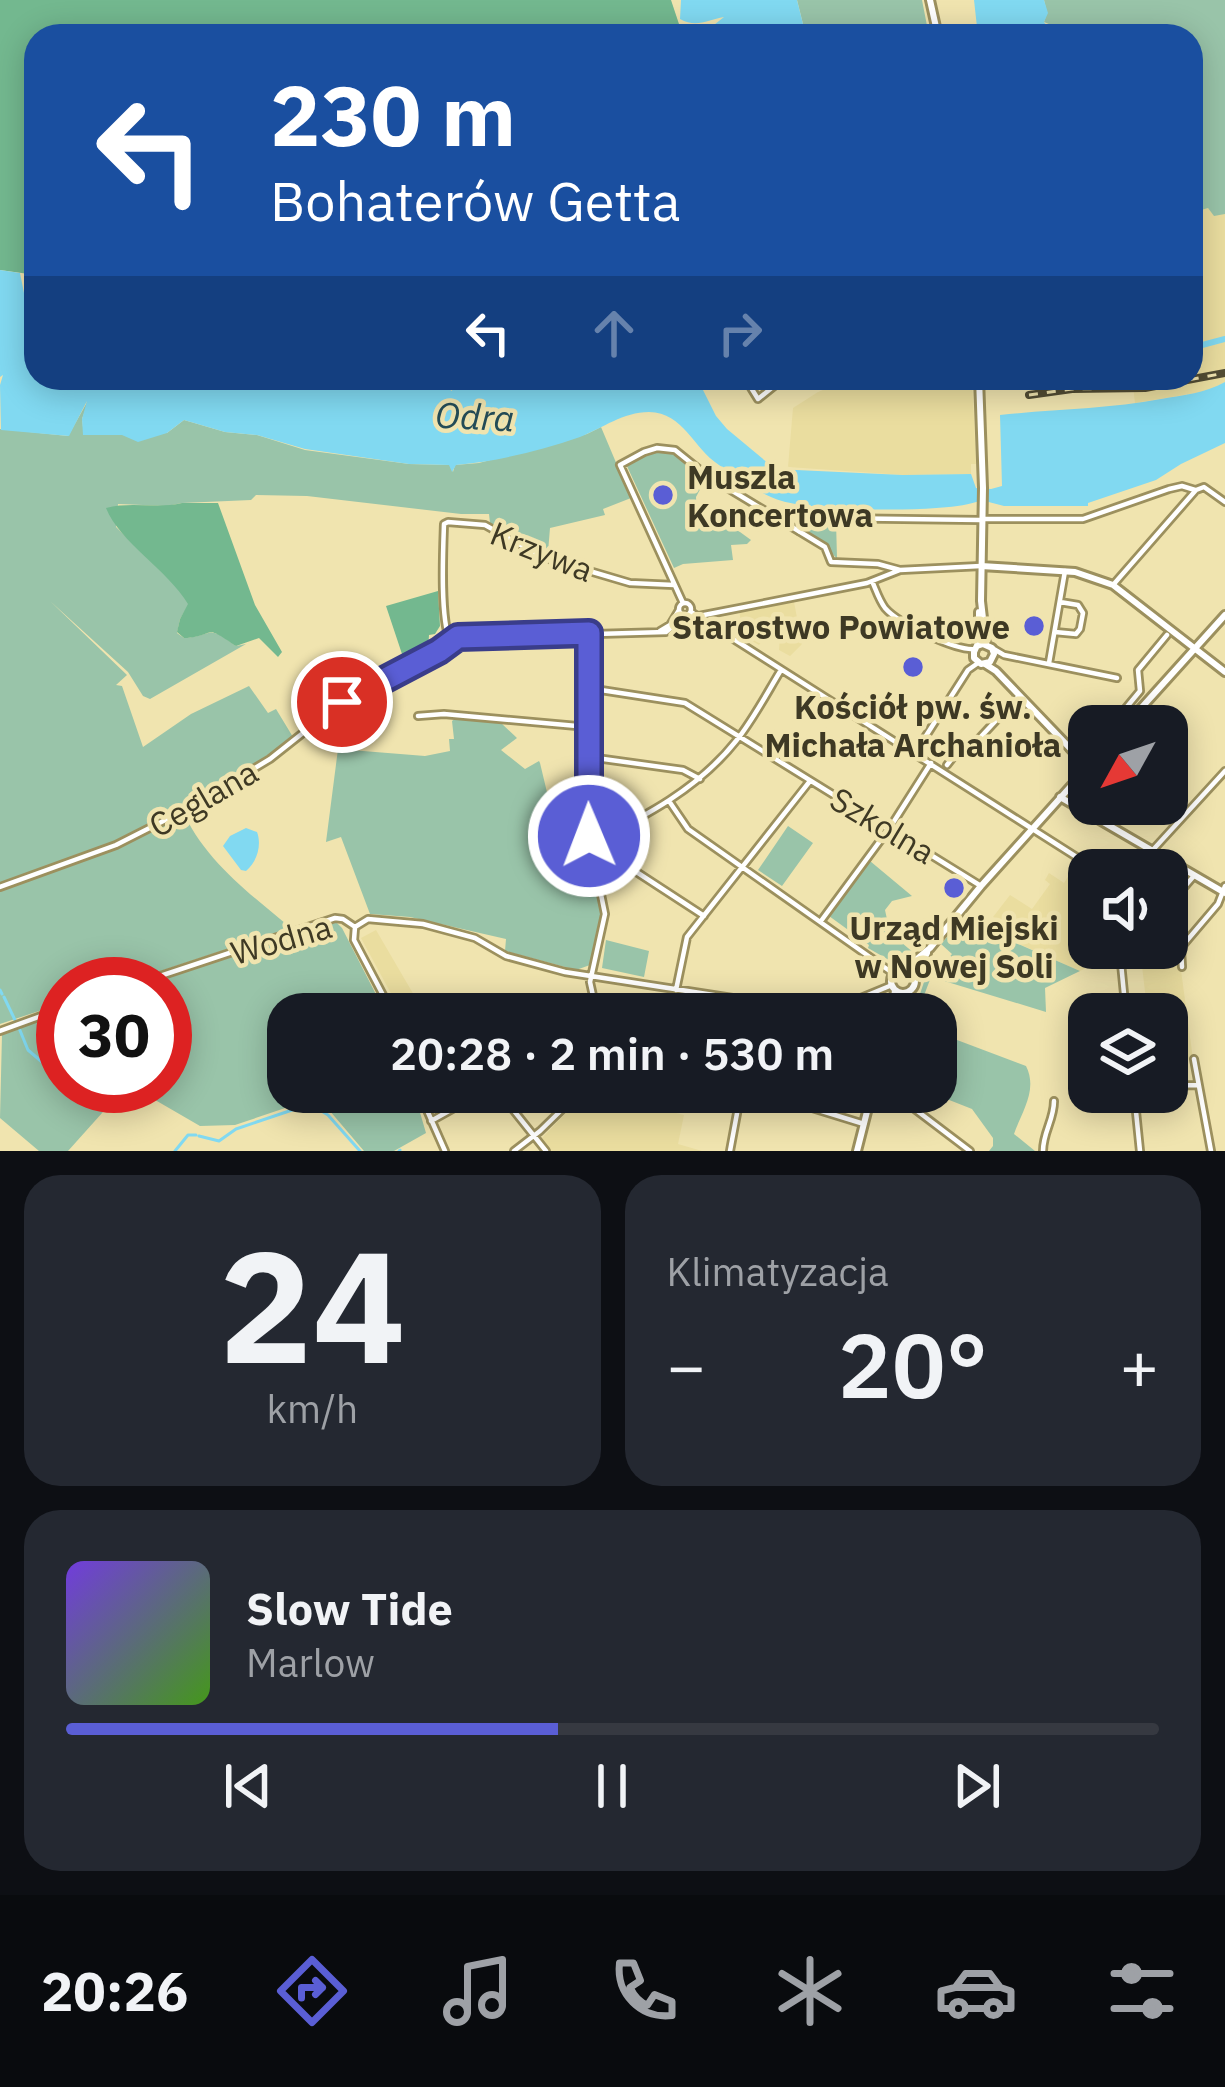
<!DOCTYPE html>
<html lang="pl">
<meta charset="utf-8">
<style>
:root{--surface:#171b24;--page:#242831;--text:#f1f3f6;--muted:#9ea1a6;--line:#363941;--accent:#5a5ed5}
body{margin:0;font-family:"IBM Plex Sans",sans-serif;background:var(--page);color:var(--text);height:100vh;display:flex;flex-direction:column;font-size:45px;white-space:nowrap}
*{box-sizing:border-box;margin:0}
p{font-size:39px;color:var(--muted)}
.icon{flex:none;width:66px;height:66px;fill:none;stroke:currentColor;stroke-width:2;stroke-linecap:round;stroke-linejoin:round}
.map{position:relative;height:1151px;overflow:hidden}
.drawer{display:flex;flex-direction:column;gap:24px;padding:24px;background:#0d0f14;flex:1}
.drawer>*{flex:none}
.hud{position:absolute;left:24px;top:24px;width:1179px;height:366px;border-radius:36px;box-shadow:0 6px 30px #0003;background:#1a4fa0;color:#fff;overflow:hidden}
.needle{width:78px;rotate:230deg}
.controls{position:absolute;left:1068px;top:705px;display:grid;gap:24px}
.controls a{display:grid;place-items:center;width:120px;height:120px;border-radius:24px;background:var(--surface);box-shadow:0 6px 30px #0003;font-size:60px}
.speed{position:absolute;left:36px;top:957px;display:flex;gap:24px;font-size:60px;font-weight:700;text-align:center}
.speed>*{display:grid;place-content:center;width:156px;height:156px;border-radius:50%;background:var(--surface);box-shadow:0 6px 30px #0003;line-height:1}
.speed .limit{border:18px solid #d22;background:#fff;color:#111}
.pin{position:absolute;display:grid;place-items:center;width:102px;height:102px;color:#fff;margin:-51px;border:6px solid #fff;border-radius:50%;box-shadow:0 3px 12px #0007}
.me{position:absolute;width:132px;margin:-66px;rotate:359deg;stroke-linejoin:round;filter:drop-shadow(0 0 9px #0008)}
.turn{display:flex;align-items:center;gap:42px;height:252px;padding:0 48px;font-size:54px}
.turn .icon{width:156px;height:156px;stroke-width:2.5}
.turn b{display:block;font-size:84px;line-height:102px}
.lanes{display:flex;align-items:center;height:114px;padding:0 48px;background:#0003;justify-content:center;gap:60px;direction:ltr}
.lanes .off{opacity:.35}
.big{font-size:90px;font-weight:600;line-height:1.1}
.drawer .widget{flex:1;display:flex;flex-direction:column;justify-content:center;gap:18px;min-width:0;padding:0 42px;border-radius:36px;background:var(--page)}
.drawer .dial{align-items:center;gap:0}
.dial b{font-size:156px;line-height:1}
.song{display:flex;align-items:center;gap:36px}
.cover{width:144px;height:144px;border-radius:18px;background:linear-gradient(135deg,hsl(260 70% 55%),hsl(100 70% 35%))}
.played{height:12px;border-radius:6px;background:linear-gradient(90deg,var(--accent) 45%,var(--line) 45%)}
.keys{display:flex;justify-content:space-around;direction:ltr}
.heat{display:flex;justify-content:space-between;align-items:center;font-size:66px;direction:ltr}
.drawer .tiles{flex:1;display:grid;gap:24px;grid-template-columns:1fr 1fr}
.widget:last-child{grid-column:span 2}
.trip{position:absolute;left:267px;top:993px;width:690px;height:120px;border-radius:36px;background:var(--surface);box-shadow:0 6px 30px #0003;font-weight:600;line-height:120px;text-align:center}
.tab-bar{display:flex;height:192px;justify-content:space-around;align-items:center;background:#090b0e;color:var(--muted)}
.tab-bar .icon{width:84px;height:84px}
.tab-bar .active{color:var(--accent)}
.tab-bar b{font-size:54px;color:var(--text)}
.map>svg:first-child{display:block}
</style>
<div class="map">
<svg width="1225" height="1151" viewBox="0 0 1225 1151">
<rect width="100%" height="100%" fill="#f0e4af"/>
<path fill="#eadd9f" d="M1208,208L1214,215L1225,214V382L1208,391L1135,403L1132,378H1191V213Z
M852,378H972L976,464H971V474L903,475L788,467L793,408L818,392Z
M794,602L802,644L790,656L779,650L780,636L769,630L759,645L735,631L741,621L739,611Z
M1049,873L1064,883L1069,875L1089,887V948H1099L1086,968L1080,971L1017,943L1020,934L993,917L1010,895L1032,909L1050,884L1045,880Z
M376,930L418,1002L401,1012L361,938Z
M1180,963L1193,1059L1167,1061V1014H1153L1151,1000H1146L1142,966Z
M586,1092H638L636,1103L684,1115L678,1144L702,1151H551L542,1138Z"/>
<path fill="#99c4a9" d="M797,0H922L929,36H806Z
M1044,0H1225V214L1214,216L1208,208L1191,213V36H1064L1061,29L1044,22L1047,13Z
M89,399L82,419L84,435L167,433L184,420L225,432L257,435L305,450L409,464L450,465L453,472L455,465L479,463L587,434L601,427L631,498L603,509L605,515L550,528L548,552L490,523L489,514H461L307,496L256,495L251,500L182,503L167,506L118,504L116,527L179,589L189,604L180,619L177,633L184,638C215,636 205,623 236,646L246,644L150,699L143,696L128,672L50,601L127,675L116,685L122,686L143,747L191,714L249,686L268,713L276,709L293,737L269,757L188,805H183L182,809C203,859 250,894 291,928L121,984H63V1003L0,1024V429L68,436Z
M663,450L674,452L705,480L696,497L697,523H706L707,518L729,524L751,540L747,544L731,545L733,560L683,564L674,568L626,464L646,453Z
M836,521L837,558V559L826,546L807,530L813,523Z
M456,718L500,722L517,738L501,750L525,769L539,761L540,763L562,855H567L569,861L591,865L601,915L590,965L576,970L505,951L506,939L410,917L370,914L341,837L326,842L338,749L425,756L450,751L449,739H454L452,721Z
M788,826L813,843L782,886L758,870Z
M870,861L912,896L892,901L885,910L890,933L914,953L911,956L891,957L889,960L868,948L869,945L829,916Z
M965,916L979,927L1080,971L1045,988L1046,1012L931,977L917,1014H904L905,1008L920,994L928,970L936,973L952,954L941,944Z
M336,922L342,928L386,1014H288V1092H414L426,1133L394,1151H364L318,1097L235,1125L200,1126L150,1097L146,1089L111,1103L68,1151H39L0,1118L2,1034L63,1013V1086H165V984H149Z
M606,940L649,951L644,977L602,968Z
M957,1040L1026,1066C1038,1090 1022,1111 1014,1134L1035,1151H989L993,1146V1138L972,1109L929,1092H936V1073L944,1075Z"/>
<path fill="#73b88f" d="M0,0H671L683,36H36V275L0,270Z
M182,503H218L255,605L282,652L278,657L259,638L236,646C201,622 218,636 184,638L177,632L180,619L188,604C167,569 120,543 106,508C131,501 157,509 182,503Z
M438,591L440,626L435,634L429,635L428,650L408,658L402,654L386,606Z"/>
<path fill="#81d9f1" d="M681,0H797L806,36H700L724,17C708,20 696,28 680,19Z
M974,0H1044L1048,13L1044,22L1049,29L1050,36H978Z
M0,270L20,273L25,298L30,294V278L36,284V378H366L367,381L374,383L389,378H448L451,391L471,378H513L515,381L516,378H683L703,390L716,416L727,429L775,469L903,475L971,474L976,488L991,489L1002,486L1000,415C1054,409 1108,409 1161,399C1184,395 1205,393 1225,382V443L1181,464L1156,480L1088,503V506H1004L981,500C956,514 813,511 782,501C761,495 737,478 719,465C693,448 684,413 649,412C623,412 603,428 580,437C539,451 499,461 456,465L452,472L449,465L409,464L305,449L257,435L225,432L184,420L167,433L138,442L122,435H83L82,419L87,401L69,436L1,430L0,385L3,375L0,377Z
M246,828L257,832C262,845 257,862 246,871L241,870L223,846L230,836Z"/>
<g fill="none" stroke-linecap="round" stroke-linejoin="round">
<path stroke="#81d9f1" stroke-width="3" d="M0,990L2,994
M4,997L15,1020
M19,1028L28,1050L63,1080
M71,1086L83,1096L110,1104
M199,1136L219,1141L236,1129L310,1104L328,1115L360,1151
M175,1151L188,1135H196
M399,1151L400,1150"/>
<path stroke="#81d9f1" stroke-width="6" d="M1191,348L1225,339"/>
<defs>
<path id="pedestrian" d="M745,378L758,399L784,378
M985,519H1083L1169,489L1182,486L1195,490
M799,531L811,521L827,518L980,520
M1111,726L1140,691L1138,670L1167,635
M1087,754L1089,752
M947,765L954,756L975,743L1017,698"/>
<path id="minor" d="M872,581C876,590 879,600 885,608C899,624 956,651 975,649
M1113,585L1196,490L1204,487L1225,502
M679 609a6 6 0 1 1 12 0a6 6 0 1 1-12 0Z
M683,603L620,465L644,452L657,448L675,450L706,475L825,547L831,562L878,564L900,570
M691,612L1097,870
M699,616L867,583L900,570L981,566
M660,631L670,625L679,610
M1055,632L1076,634L1080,629L1083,613L1078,605L1060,602
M589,634V836L605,914L590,982L597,1014
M450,641C440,618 443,552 444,524L448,522L485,525L542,557L630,583L674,585
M992,648L1004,655L1117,678
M1049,663L1065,571
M588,688L685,703L981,886
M418,716L444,714L588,727
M915,753L968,670L978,663
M589,757L683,770L700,779
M669,801L688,829L894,974
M1151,852L1225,771
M0,887L116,845L185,810L270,759L342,702L439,651L453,638L666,632L686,615
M1167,907L1193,877
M704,916L592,843C645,816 698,789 736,741C753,720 767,693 781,670
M821,921L891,826L931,763
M355,927L368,919L423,924L475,938L506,956L565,972L797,1008L841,1006L892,985
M355,927L354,940L393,1014
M1182,967L1181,950L1184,944L1218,904L1225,886
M136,984L335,918L343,919L355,927
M676,990L687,937L810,781
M1126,1014L1121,963L1131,948
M0,1031L63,1008
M1194,1059L1211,1151
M1167,1086L1197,1085
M419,1092L445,1151
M499,1092L546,1151
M760,1092L864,1124
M875,1092L912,1107L970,1151
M1134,1092L1140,1151
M431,1121L483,1092
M514,1151L540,1131L580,1092
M730,1151L741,1092
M1043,1151C1043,1132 1054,1120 1054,1101"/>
<path id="tertiary" d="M930,0L938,36
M979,378L983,488L981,601L986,644
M981,566L1075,572L1113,585L1225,672
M977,646L983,644L992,648L994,654L990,662L981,664L974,658V652L979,641V612
M985,664L996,671L1088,767
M1125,726L1225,615
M1060,797L1225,893
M905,969L930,948L981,886L1089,766
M891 981a12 12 0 1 1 24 0a12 12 0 1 1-24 0Z
M914,976L927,953
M892,1014L895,990
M857,1151L872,1092"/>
</defs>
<use href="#pedestrian" stroke="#9c905e" stroke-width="10"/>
<use href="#minor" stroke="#9c905e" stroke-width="10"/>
<use href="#tertiary" stroke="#9c905e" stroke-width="12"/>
<use href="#pedestrian" stroke="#fff" stroke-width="4.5"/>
<use href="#minor" stroke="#fff" stroke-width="4.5"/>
<use href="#tertiary" stroke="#fff" stroke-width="6"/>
<defs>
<path id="rail" d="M1029,395L1072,389L1145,388L1225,373"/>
</defs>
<use href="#rail" stroke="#524c33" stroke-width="8"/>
<use href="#rail" stroke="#f0e4af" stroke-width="3" stroke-dasharray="9" stroke-linecap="butt"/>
</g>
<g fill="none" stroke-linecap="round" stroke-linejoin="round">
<defs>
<path id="route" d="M342,702L439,651L458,637L589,633V836"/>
</defs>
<use href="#route" stroke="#3a3d8a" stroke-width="30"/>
<use href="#route" stroke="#5a5ed5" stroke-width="21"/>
</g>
<g fill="#5a5ed5" stroke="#f0e4af" stroke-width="4.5">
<circle cx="663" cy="495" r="12"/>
<circle cx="1034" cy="626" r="12"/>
<circle cx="913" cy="667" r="12"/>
<circle cx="954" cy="888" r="12"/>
</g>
<g text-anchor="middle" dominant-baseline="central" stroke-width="9" stroke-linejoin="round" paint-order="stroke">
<g font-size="33" font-weight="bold" fill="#3e3924" stroke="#f0e4af">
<text x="687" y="476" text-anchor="start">Muszla<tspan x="687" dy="38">Koncertowa</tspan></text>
<text x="1010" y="626" text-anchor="end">Starostwo Powiatowe</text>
<text x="913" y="706">Kościół pw. św.<tspan x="913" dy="38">Michała Archanioła</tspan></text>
<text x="954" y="927">Urząd Miejski<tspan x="954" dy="38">w Nowej Soli</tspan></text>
</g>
<g font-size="33" fill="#3e3924" stroke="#f0e4af">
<text transform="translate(542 551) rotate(22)">Krzywa</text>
<text transform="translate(203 798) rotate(-30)">Ceglana</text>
<text transform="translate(883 825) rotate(31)">Szkolna</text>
<text transform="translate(281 939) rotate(-16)">Wodna</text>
</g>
<g font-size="36" font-style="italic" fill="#244c57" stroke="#f0e4af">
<text transform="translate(475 416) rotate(3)">Odra</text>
</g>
</g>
</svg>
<div class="controls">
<a><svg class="needle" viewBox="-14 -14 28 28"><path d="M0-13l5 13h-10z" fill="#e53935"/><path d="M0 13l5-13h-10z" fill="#9ea1a6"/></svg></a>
<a><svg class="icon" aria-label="sound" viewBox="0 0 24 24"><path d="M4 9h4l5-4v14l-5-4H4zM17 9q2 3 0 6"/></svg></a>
<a><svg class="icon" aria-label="layers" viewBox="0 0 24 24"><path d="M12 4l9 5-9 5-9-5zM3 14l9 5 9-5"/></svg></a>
</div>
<div class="speed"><div class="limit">30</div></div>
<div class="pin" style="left:342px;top:702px;background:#d93025"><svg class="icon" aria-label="arrive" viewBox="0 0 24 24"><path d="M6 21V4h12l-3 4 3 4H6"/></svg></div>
<svg class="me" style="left:589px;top:836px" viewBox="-20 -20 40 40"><circle r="17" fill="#5a5ed5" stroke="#fff" stroke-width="3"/><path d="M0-11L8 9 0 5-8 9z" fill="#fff"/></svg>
<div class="trip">20:28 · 2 min · 530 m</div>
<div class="hud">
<div class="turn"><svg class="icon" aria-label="left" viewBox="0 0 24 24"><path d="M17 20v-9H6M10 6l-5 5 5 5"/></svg><div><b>230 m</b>Bohaterów Getta</div></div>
<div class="lanes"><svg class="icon" aria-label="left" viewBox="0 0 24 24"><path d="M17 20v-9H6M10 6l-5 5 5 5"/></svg><svg class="icon off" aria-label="ahead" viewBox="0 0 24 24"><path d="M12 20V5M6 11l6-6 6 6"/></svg><svg class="icon off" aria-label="right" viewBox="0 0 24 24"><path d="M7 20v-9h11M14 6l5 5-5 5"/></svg></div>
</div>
</div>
<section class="drawer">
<div class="tiles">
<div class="widget dial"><b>24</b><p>km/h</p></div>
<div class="widget"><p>Klimatyzacja</p>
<div class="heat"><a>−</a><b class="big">20°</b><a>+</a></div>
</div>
<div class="widget">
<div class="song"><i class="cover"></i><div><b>Slow Tide</b><p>Marlow</p></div></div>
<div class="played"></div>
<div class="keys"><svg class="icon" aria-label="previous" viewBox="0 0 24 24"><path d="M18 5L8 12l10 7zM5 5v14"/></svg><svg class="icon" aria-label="pause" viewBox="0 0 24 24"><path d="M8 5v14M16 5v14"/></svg><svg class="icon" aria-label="next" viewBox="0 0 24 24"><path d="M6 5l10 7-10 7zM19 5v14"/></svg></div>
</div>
</div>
</section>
<nav class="tab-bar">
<b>20:26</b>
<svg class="icon active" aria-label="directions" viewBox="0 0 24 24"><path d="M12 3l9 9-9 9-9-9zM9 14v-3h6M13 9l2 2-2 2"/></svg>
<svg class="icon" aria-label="music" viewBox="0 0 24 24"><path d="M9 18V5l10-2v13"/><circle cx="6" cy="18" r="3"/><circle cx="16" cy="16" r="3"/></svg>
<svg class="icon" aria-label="phone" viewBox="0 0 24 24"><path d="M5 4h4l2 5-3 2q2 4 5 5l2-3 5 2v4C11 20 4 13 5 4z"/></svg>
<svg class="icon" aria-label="climate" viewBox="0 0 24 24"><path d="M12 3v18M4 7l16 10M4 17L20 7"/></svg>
<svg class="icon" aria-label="car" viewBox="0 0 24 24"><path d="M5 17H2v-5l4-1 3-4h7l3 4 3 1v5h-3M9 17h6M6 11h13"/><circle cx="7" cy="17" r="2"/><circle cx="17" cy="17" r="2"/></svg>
<svg class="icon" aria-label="filters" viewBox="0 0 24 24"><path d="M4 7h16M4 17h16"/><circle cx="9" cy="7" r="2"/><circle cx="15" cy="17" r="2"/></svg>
</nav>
